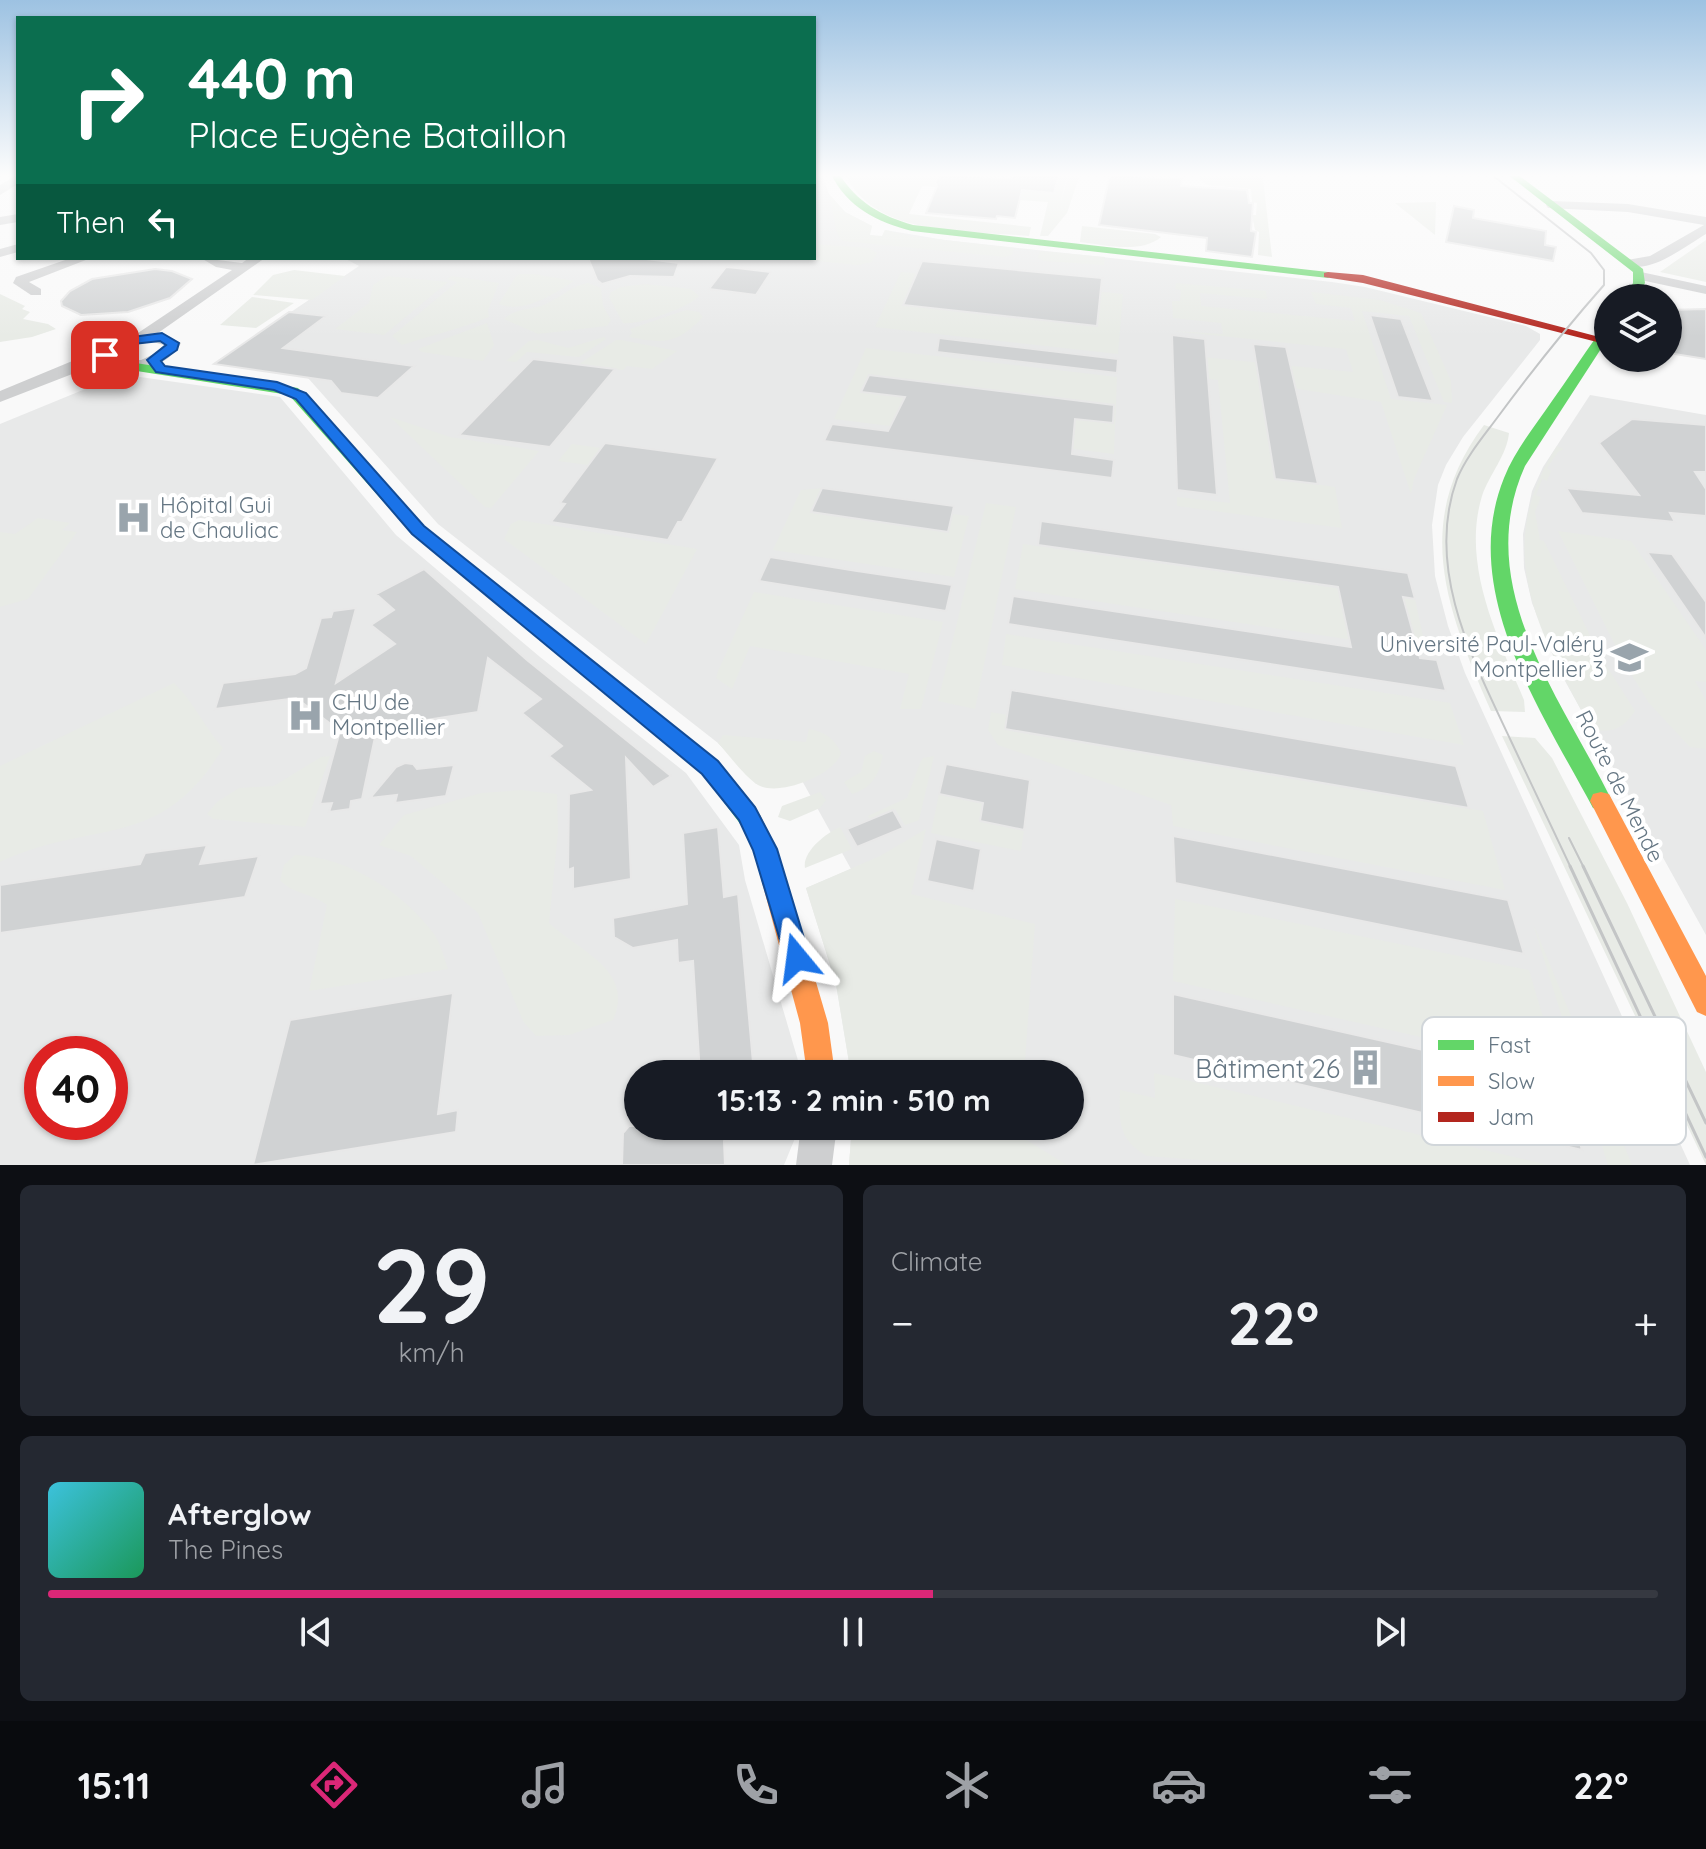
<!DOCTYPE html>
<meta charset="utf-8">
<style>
:root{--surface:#171b24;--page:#242831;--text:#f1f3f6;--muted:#9ea1a6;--line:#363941;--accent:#db2777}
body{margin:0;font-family:Quicksand,sans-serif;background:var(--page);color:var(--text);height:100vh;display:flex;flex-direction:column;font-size:30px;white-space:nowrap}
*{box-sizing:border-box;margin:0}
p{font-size:26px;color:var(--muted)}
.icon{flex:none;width:44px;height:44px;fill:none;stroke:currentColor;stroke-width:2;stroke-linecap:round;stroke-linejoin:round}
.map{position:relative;height:1165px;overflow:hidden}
.sheet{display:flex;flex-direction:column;gap:20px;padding:20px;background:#0d0f14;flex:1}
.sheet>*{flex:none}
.guide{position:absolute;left:16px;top:16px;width:800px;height:244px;border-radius:0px;box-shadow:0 2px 6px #0004;background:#0b6e4f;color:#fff;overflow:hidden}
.fabs{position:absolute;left:1594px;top:284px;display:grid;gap:16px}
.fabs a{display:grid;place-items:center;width:88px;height:88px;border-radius:50%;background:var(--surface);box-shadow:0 2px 6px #0004;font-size:40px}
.speed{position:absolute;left:24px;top:1036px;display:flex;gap:16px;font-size:40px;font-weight:700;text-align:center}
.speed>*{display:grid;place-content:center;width:104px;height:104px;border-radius:50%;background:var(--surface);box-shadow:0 2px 6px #0004;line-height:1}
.speed .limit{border:12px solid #d22;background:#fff;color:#111}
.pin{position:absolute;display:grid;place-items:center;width:68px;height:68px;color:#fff;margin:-34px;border-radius:16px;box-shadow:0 4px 12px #0006}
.me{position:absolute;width:88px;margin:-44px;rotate:344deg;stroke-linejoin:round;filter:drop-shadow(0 0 6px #0008)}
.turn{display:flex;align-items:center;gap:28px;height:168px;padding:0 40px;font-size:36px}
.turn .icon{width:104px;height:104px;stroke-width:2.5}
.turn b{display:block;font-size:56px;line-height:68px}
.then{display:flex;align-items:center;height:76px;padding:0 40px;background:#0003;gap:16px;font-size:30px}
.big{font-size:60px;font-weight:700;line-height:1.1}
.sheet .widget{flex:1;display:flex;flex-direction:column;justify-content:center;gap:12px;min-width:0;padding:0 28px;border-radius:12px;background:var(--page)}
.sheet .dial{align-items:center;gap:0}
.dial b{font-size:104px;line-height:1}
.song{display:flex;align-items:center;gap:24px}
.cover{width:96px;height:96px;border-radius:12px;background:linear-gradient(135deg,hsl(190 70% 55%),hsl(150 70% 35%))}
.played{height:8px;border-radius:4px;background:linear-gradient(90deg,var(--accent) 55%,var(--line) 55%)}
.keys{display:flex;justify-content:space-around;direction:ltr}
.heat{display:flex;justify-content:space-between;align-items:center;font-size:44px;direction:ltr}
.sheet .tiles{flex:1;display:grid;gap:20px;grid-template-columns:1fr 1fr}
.widget:last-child{grid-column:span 2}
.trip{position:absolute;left:624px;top:1060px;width:460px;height:80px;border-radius:40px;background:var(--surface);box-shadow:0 2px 6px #0004;font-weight:700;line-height:80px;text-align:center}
.menu{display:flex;height:128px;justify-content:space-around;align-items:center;background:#090b0e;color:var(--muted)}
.menu .icon{width:56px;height:56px}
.menu .active{color:var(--accent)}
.menu b{font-size:36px;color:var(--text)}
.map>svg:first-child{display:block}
</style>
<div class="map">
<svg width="1706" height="1165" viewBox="0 0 1706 1165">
<rect width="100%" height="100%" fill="#f9f9f9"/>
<path fill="#e8e9e9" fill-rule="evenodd" d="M814,174H822L829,194L845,212L872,226L869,235L882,237L885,230L945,240L1332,282L1365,287L1526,326L1540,334V340L1463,437L1446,465L1438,485L1432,525L1435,576L1448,626L1465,673L1690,1165H849L852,1126H1070V1074H851L836,984L806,888L851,869L800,777L756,784L718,743L438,524L308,378L214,364L359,266L344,258H814Z
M140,377L280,397L396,535L540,657L686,773L739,845L745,880L802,1074H638V1126H800L784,1165H0V424L95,385ZM42,1054H110V1122H42Z
M1590,395L1706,415V935L1560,672L1532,603L1524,568L1523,534L1532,491L1543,467Z"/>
<path fill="#e8ebe6" d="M845,174H1068L1060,204L1069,174H1080L1067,213L1048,236H1040L1048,202L1019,200L1020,194L922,186L909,214L1031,227L1029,236C969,230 875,238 845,174Z
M1194,174H1259L1263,179L1272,257L1258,255L1259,232L1255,230L1252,215H1256L1257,203L1252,202L1251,189L1207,185Z
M829,194L845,212L872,226L870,235L882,236L885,230L909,236L1014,248L1012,255L1005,257L843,241C833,234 834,207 829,194Z
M1436,202L1435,235L1395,203Z
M1082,226L1155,234L1161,237C1141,254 1105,245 1080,242Z
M1706,240V282L1660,272Z
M814,244L868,248L877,253L872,262L858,265L806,260L804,258H814Z
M1040,251L1105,257L1104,265L1044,261L1038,258Z
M294,270L345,276L312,300L253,295L273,275Z
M901,272L1123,294L1118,354L875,327Z
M520,274H534L574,281C554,294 524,314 499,304L516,276Z
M387,276L448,282L384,335L335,329L369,303L373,285Z
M452,276L499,283L488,310L489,317C460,329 432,335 402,345L392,336L457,282L447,279Z
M588,283L601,288L603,306L611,320L607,326L538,334L504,319C515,309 527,310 541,306C558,300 570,286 588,283Z
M1176,283L1266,291L1267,299L1200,293L1201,306L1355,321L1351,308L1316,304L1311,292L1380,300L1421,313L1451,381L1452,403L1444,402L1409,316L1362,311L1391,399L1447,405L1414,479L1411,494L1381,402L1260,383L1275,478L1335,487L1342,528L1177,506V497L1230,503L1218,380L1173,375V354L1353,372L1346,349L1172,331L1223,334L1221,323L1173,318L1172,301H1180L1181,290L1175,289Z
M645,284L691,289L699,296C691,307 636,326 623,323L609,297L611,292L621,287Z
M0,294L25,306L22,309L30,312L23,319L48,324L56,329L32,337L0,342Z
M252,297L294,303L256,328L220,325Z
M686,310L699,312L703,317C677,344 664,344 629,337L632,333L630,329Z
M487,323L494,345L483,361L422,352L418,349Z
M604,337L606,339L579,357L527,352L516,362L506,361L529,341L538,340L568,348Z
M616,340H621L677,351L652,369L627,366L623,370L579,364Z
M866,348L1117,377L1114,454L834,419Z
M390,417L450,437L539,451L491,508L485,507Z
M1484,425L1509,433C1507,455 1489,475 1482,496C1461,565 1498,638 1524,700L1525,712L1491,711C1447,611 1411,522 1484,425Z
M572,444L601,448L588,465L558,461Z
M1557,446L1564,449L1558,452L1547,468L1551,471L1547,481L1542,479L1536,495L1541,497L1535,512L1540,540L1544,541L1599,654L1635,711C1622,730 1613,732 1592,730C1539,632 1490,551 1557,446Z
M822,488L812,513L947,532L952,514L969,516L954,577L773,550L801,490Z
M986,503L1016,507L975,709L938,701Z
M38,518L70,523L62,530L77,532L28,599L0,607V532L15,534Z
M519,520L697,549L646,644L504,539L511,524Z
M1558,531L1631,541L1706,650V682L1695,681L1706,701V749L1690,747L1649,703L1622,659Z
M1023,544L1415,599L1426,651L1015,589Z
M754,592L943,622L921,709H900L909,674L750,646L732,689L716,678L718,671Z
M1006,634L1450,703L1464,745L1002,665Z
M174,683C194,702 204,727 223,748C160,853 93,818 0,862V766Z
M991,712L1007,715L1006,730L1483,811L1505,890L1173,826L1171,805L998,745L988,730Z
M809,729C825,732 834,738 841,753C835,775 778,797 758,785C743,775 730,756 718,743L723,735L806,742Z
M1502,736L1535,738L1552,758L1627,903L1706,1072V1165Z
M874,751L883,755C879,775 872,788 852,794L844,782L861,772L865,756Z
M330,756L305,827L213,819L207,814L217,802L239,788L274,786L321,757Z
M934,756L919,820L905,825L895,809L870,820L868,816L907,798L920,763L923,758Z
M522,790L557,794L558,832L549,923C580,952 635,970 613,1020L569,1035L536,1036L523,1021L478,913L411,856L379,845L404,815L481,793Z
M820,792L826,800L820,808L790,821L778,817L782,806Z
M939,794L983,803L980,821L1024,830L1021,851L931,833Z
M840,827L852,849L805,868C802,852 826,833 840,827Z
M926,829L911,894L1035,924L1024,1074H851L836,984L806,888L880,856Z
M295,855C348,857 403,892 434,934C441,944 444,958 448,969L309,991L327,905C312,893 292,894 280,880L284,865Z
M1175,899L1529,970L1558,1068L1173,981Z
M1534,927L1535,928L1632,1165H1608Z
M1154,1073L1173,1077L1548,1165H1269L1147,1156C1118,1140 1119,1121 1120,1090L1155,1098Z
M852,1126H1020V1136L1067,1165H849Z"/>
<path fill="#d0d2d3" stroke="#e8e8e8" stroke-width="2" d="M940,174L1012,178L1013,174H1059L1054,193L1022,190L1015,218L997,216L996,219L926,213L937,186L935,182Z
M1110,174L1182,179L1181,186L1247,190L1249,203H1253L1251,231L1256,232L1252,257L1206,251L1207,238L1099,225Z
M1454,206L1474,210L1473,218L1546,231L1545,245L1556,247L1553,261L1446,242Z
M588,258H638L679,263L674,277L630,276L602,284L597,280Z
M922,261L1102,278L1097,326L903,305Z
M726,267L737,268L771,272L756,295L709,289Z
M155,269L172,271L192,279L170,298L128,312L81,315L62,306L61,301L70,291L92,279Z
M1706,309V359L1668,353V310Z
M289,312L326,316L283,348L414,366L378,398L341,393L331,381L214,364Z
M1370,315L1401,319L1433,401L1398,397Z
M1172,335L1205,339L1217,495L1177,490Z
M939,338L1118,359L1117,373L937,352Z
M1253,344L1286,347L1318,484L1275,479Z
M533,359L615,369L550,447L459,435Z
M869,375L1114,405L1113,423L1075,419L1072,454L1114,460L1112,478L824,441L832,424L888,431L905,397L861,392Z
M1632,419L1706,425V472H1695L1706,489V516L1670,513L1675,522L1582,513L1566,488L1639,495L1599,443Z
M605,443L718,458L682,522H678L668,540L551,522L565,504L560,503Z
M822,488L954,506L948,532L811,512Z
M1041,521L1408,573L1415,599L1403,597L1420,658L1437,660L1446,691L1008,624L1013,596L1351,647L1338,587L1038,545Z
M1647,552L1672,554L1706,602V638Z
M770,557L857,571L952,585L946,611L759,581Z
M424,569L527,660L671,776L653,787L626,758L631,879L573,889V868L568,870L569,794L591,790L549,756L562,746L522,713L541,699L488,658L478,712L388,726L375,737L362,799L351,801L350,809L329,812L332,803L320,804L340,731L296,698L215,709L223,683L295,674L306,668L321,618L331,617L333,611L356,608L336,683L395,644L371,625L394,610L376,594Z
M1011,690L1456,766L1469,808L1005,729Z
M405,763L413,764L417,769L454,765L446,796L395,803L397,795L370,798L396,767Z
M946,764L1030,780L1024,830L980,821L983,803L939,794Z
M893,810L903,828L857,847L847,829Z
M718,827L724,897L738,894L754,1074H700L693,961L678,963L677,940L633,948L614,937L613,918L687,904L683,833Z
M1173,836L1508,900L1524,954L1175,883Z
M936,839L981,849L974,891L927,881Z
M207,845L200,864L259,856L245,897L0,933V885L140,864L145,853Z
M453,993L438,1114L458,1110L456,1132L253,1165L290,1020Z
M1173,994L1562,1081L1582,1150L1173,1055Z
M629,1126H761L762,1133L724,1141L725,1165H622L623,1133Z"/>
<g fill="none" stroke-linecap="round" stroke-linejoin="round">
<path fill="#cecfd0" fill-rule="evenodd" d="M18,174V184L0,195V185Z
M1552,201L1628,204L1706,217V234C1687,245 1646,278 1625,263L1627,260L1650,256L1704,225L1628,212L1548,208L1546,205Z
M18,214V222L0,225V217Z
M18,244V252L0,257V249Z
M71,258H91L29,282L41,289V295H31L13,283L16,277Z
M201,258L242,263L249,258H265L158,333L181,343C167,369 123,382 98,364L0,402V391L135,335L232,270L216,267ZM153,342L164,345L156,353L141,360H114L113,357L134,345Z
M1641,272L1706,286V294L1636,279V273Z
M801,1126H837L832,1165H796Z"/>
<path fill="#63d668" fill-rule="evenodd" d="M831,174H839C857,202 881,216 913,225L1328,272L1334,275L1328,278L912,231C877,222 847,207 831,174Z
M1507,174H1517L1643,269L1645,283L1637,298H1625L1633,283V272Z
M1608,325V338L1525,466C1471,587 1561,697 1612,801L1609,808L1601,810L1593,808C1542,712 1458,592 1504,478C1515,450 1535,426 1552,401C1567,380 1582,357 1597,336L1603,326Z
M129,362L298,388L424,526L718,761L760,815L763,822L760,829L752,832L744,829L702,773L412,534L289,395L124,369L122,366Z"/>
<path fill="#ff974d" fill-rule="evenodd" d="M1601,792L1609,794L1706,976V1016L1697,1012L1590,801L1593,794Z
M752,812L760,815L777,849L828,1023L835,1074H807L800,1023L753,849L741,822L744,815Z"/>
<path fill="#b3261e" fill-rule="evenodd" d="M1328,272L1363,275L1607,339L1601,343L1363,283L1324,277V273Z"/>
<path stroke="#c3c5c6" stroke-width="2" d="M1491,174L1591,253L1604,270V285C1566,328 1531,372 1497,418C1483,437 1466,457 1457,479C1424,569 1474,662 1511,741C1531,784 1551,826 1571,868
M1569,838L1584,868"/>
<path stroke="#c3c5c6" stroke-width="3" d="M1570,866L1706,1157
M1583,866L1706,1123"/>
</g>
<linearGradient id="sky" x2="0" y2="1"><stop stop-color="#9dc2e2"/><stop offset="0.52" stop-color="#fcfcfc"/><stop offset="1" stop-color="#fcfcfc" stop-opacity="0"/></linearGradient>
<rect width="1706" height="337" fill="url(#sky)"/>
<path fill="#1a73e8" stroke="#114b97" stroke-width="2" d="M162,333L179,343L177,350L161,361L165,366L277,382L306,393L424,526L718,761L755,807L777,849L810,958L806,967L797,970L788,967L753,850L739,820L702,774L412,534L296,399L274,390L156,372L147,360L166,345L160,341L133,344L105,359L99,355L125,338Z"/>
<defs>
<symbol id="hospital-bare" viewBox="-9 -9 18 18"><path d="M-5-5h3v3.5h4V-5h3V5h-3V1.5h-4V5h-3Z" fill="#99a4ac" stroke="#fff" stroke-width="2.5" paint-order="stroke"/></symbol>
<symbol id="university-bare" viewBox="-9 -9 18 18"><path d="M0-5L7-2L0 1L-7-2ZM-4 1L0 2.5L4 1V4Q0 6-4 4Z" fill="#99a4ac" stroke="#fff" stroke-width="2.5" paint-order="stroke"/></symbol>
<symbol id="building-bare" viewBox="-9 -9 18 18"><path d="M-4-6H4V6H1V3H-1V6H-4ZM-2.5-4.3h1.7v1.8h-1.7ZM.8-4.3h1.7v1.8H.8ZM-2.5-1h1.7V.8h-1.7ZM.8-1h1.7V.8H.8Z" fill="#99a4ac" stroke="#fff" stroke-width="2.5" paint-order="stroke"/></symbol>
</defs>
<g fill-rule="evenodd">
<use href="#hospital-bare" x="108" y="492" width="51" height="51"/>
<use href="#university-bare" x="1604" y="632" width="51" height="51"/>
<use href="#hospital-bare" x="280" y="690" width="51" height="51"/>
<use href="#building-bare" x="1340" y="1042" width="51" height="51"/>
</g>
<g text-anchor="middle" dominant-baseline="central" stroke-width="8" stroke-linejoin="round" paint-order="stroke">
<g font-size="22" fill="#657683" stroke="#fff" text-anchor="start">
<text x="160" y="505">Hôpital Gui<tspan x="160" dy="25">de Chauliac</tspan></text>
<text x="1604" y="644" text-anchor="end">Université Paul-Valéry<tspan x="1604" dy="25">Montpellier 3</tspan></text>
<text x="332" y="702">CHU de<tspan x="332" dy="25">Montpellier</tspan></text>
</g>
<g font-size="22" fill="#657683" stroke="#fff">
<text transform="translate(1620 786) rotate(63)">Route de Mende</text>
</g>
<g font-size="26" fill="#657683" stroke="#fff" text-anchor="end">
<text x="1340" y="1068">Bâtiment 26</text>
</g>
</g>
<rect x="1422" y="1017" width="264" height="128" rx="12" fill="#fff" stroke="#d1d6da" stroke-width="2"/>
<rect x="1438" y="1040" width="36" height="10" fill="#63d668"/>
<rect x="1438" y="1076" width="36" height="10" fill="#ff974d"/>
<rect x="1438" y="1112" width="36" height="10" fill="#b3261e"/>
<g font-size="22" fill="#657683">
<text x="1488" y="1053">Fast</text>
<text x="1488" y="1089">Slow</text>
<text x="1488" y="1125">Jam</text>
</g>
</svg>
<div class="fabs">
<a><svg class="icon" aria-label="layers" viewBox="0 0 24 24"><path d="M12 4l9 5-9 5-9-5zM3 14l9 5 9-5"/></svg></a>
</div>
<div class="speed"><div class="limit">40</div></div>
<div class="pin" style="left:105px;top:355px;background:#d93025"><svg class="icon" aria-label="arrive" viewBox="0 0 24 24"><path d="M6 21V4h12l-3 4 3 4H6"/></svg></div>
<svg class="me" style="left:797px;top:958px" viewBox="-20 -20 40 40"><path d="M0-17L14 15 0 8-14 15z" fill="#1a73e8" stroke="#fff" stroke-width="4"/></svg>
<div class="trip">15:13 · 2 min · 510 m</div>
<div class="guide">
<div class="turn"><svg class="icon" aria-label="right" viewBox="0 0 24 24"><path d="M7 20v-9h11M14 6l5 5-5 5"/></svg><div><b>440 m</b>Place Eugène Bataillon</div></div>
<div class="then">Then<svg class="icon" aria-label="left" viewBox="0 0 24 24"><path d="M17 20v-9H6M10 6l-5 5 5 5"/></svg></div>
</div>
</div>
<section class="sheet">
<div class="tiles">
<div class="widget dial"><b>29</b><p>km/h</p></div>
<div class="widget"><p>Climate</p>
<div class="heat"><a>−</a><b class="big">22°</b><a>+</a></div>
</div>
<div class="widget">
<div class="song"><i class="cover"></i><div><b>Afterglow</b><p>The Pines</p></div></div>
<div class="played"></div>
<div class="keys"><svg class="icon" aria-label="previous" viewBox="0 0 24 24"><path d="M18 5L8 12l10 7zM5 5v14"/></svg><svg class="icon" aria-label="pause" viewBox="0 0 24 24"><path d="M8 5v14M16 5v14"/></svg><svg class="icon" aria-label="next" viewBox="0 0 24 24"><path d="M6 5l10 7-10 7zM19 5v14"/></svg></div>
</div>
</div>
</section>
<nav class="menu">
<b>15:11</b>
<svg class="icon active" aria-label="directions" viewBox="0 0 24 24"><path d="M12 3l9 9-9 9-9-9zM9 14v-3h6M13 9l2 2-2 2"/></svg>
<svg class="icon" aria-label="music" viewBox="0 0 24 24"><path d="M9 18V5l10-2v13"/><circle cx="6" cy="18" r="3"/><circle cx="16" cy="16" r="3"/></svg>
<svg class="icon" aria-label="phone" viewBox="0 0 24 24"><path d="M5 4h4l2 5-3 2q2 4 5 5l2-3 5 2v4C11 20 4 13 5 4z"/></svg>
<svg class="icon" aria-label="climate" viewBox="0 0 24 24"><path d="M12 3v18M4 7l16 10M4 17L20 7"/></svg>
<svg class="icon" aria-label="car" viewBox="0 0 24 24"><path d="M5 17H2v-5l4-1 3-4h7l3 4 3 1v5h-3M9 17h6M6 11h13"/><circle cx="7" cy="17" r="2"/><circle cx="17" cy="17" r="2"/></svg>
<svg class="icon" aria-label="filters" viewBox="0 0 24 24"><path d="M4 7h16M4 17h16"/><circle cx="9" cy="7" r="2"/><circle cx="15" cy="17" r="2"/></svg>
<b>22°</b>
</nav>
